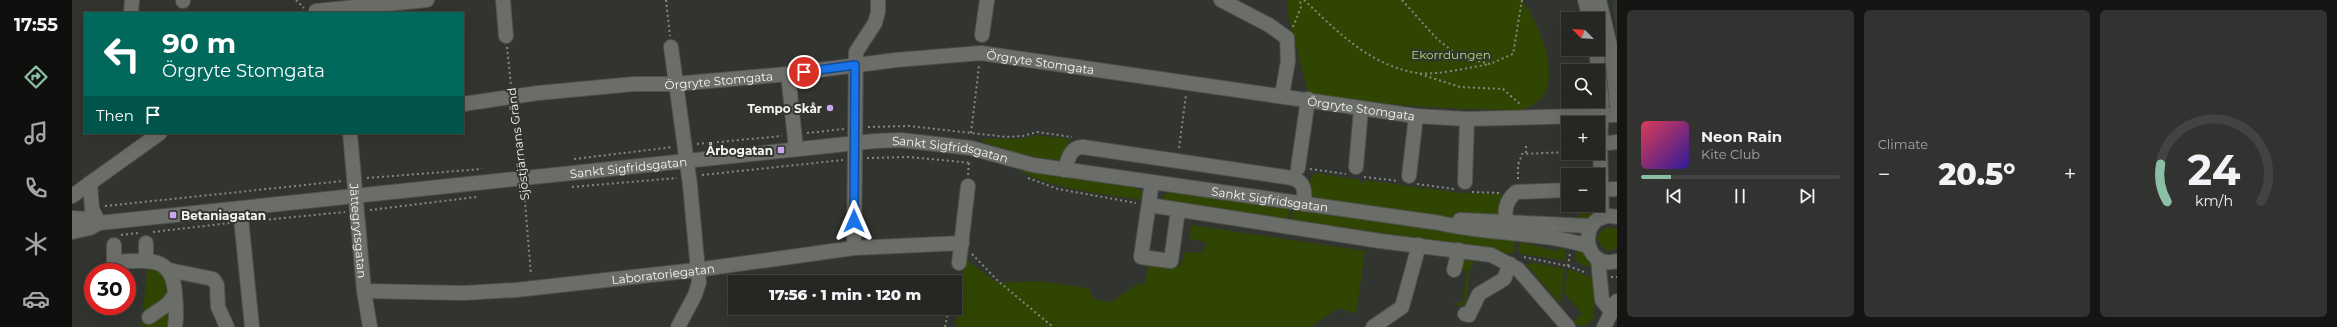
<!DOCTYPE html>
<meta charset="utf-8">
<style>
:root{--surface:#262723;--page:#323330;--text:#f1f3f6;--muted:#a4a5a6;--line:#424441;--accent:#8abfa5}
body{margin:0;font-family:Montserrat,sans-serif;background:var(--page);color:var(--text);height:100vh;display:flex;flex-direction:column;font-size:15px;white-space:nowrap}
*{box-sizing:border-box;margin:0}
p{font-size:13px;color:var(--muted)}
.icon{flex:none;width:22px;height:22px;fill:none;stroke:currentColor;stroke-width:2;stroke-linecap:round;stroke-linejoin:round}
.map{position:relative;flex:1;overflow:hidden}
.sheet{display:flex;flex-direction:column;gap:10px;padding:10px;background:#151513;width:720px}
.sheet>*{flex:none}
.top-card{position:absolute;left:12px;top:12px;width:380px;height:122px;border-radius:0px;box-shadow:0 4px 16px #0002,0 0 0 1px var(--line);background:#00695c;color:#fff;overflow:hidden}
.needle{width:26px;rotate:294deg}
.tools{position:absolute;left:1489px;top:12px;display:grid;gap:8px}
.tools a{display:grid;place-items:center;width:44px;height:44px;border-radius:0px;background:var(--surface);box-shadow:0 4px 16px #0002,0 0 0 1px var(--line);font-size:20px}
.speed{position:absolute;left:12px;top:263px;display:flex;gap:8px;font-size:20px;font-weight:700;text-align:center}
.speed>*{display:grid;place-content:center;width:52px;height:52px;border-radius:50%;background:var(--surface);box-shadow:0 4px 16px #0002,0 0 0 1px var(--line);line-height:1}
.speed .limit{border:6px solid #d22;background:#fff;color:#111}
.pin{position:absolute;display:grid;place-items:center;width:34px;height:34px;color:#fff;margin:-17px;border:2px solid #fff;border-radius:50%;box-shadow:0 1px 4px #0007}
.me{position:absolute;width:44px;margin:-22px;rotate:0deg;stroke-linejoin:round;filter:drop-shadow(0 0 3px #0008)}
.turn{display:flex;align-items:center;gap:14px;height:84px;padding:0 12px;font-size:18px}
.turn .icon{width:52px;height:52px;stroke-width:2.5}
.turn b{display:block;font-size:28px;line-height:34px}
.then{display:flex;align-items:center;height:38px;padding:0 12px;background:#0003;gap:8px;font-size:15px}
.big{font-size:30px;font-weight:800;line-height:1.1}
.sheet .widget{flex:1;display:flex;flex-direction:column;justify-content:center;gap:6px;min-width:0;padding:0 14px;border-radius:6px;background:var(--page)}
.sheet .dial{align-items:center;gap:0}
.dial svg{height:104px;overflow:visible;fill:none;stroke:var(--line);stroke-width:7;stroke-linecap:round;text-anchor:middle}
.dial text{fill:var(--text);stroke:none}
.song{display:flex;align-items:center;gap:12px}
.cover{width:48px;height:48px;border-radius:6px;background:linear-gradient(135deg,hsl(350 70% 55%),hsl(250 70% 35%))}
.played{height:4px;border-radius:2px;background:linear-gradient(90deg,var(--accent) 15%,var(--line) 15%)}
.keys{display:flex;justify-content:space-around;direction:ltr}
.heat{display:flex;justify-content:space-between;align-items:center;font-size:22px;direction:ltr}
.sheet .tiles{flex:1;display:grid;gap:10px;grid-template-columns:repeat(3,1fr)}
.trip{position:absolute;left:656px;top:275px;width:234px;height:40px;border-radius:0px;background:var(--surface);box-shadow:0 4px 16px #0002,0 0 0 1px var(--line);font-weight:800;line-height:40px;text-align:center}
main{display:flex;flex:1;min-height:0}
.tabs{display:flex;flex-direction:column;width:72px;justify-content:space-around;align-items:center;background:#0f100e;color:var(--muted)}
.tabs .icon{width:28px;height:28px}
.tabs .selected{color:var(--accent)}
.tabs b{font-size:18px;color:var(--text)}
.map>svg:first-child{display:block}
</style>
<main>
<nav class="tabs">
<b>17:55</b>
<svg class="icon selected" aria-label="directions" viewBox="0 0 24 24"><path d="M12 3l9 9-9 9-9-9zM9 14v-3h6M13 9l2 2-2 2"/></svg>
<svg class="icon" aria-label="music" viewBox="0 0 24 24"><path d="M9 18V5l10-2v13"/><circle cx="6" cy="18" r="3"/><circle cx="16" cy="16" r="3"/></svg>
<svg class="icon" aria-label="phone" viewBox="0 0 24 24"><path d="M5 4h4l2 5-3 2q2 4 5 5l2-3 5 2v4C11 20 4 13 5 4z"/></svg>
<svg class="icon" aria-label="climate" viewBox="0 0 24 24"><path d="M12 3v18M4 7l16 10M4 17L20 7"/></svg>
<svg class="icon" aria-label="car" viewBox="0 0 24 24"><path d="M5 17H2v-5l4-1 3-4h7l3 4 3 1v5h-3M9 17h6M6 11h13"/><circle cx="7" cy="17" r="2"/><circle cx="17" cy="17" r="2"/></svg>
</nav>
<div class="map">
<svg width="1545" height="327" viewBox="0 0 1545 327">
<rect width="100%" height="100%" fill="#32342f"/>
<path fill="#383d32" d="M1540,0H1545V39Z"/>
<path fill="#314503" d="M1216,0H1450C1469,28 1501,97 1448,110C1438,112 1423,109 1412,109C1353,109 1295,101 1237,96L1215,11Z
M965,135L997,139L995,154L989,160C961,158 936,151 910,142V139H951Z
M949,170L1058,185L1069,191L1072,200C1030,194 988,190 949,172Z
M1244,173L1288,180L1287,182L1292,183L1293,180L1389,193L1428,194L1431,198C1429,204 1429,211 1423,215C1404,227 1272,204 1245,198L1239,195L1237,188L1239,177Z
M1098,191L1218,209L1216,219L1091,200L1092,195Z
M1508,205H1525L1519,216L1506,220Z
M1221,209L1443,237L1442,252L1437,254L1416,249L1223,220H1220Z
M1119,225L1293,251L1284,314L1267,308L1238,327H883L894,260L926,283L967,281L1016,288L1022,299L1039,302L1067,283L1072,285L1078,261L1109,266L1112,252L1131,253L1134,242L1118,239Z
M1536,227L1545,229V248L1538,251C1524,247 1521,233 1536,227Z
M1449,242L1484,251L1490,248L1494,250V259L1492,260L1449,254L1446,249Z
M1503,245L1509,248L1521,269L1503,261Z
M1393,260L1401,261L1400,268H1398L1394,302L1389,307L1382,303L1391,302L1395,271L1387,270Z
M1463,263L1493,269L1488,303L1454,264Z
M76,265L92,269L99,306L100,327H69Z
M1496,269L1521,278L1522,317L1515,325L1508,326L1501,322L1510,314L1492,293Z"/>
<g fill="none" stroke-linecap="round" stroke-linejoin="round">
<defs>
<g id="minor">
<path d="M431,0L434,36"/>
<path d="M1149,0L1197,25L1215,38L1216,61L1210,95"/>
<path d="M1513,0L1518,19"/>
<path d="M1527,0L1540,54L1545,105"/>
<path d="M111,1V0"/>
<path d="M244,11L355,0"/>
<path d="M59,13L60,0"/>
<path d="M910,35L915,0"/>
<path d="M599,47L618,185L627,282L623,295L606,327"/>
<path d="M1524,49L1530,103L1528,144L1530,218"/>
<path d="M716,74L724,149"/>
<path id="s1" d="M391,104L466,93L562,84H603L716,74L824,60L909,53L1344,116L1395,119L1545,115"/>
<path id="s2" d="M278,133L292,291L298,327"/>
<path d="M1528,144L1545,142"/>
<path d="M1284,167L1289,109"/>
<path d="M1226,168L1236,99"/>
<path d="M993,170C996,159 998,147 1011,147L1220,178C1233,182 1233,191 1232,204"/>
<path d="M1337,176L1344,116"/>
<path d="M1080,182L1069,257L1099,261L1106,210"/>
<path d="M1393,182L1395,119"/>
<path d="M18,183L20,209L27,223"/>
<path d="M1526,190L1545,189"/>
<path d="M0,196L88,133"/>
<path d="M1077,205L1308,241L1419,255L1446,269L1496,327"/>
<path d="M168,208L180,327"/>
<path d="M1545,217C1505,208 1508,272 1545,261"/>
<path d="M0,218L16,219L27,223"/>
<path d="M1388,220L1519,226"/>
<path d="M1438,229C1431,216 1432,202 1444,192L1496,190"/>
<path id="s3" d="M0,232L18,228L27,223L65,219L803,141L829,140L899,148L961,165L1368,223C1416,235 1468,231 1516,246"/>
<path d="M74,243V260"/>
<path d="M42,245V262C73,261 100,253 103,293C104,304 105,315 103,327"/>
<path d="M782,248L784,52L803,23L806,12V0"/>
<path d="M1526,259L1530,300L1539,311"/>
<path d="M887,263L896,186"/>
<path d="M97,270L141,279L145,285L146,307L155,327"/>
<path d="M1382,270L1387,250"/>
<path id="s4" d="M292,291L391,293L444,290L624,270L782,248L890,243"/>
<path d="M1393,314L1397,315L1407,294L1432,279L1438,264"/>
<path d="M77,317L96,304L103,294"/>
<path d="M1301,327L1330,307L1347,245"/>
<path d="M1532,327L1545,301"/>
</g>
</defs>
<use href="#minor" stroke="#4e504b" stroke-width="16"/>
<path stroke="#858782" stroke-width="2" stroke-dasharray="2 3" stroke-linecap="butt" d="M224,0L232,8
M594,0L598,36
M1232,0C1266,32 1297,65 1345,73C1362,76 1400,67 1418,64
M1330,0L1365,39L1387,56L1418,64L1441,54L1450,0
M1221,27L1229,7L1228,0
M435,47L439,85
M1348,74L1388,87L1431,89L1449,105
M442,109L449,166
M796,127L837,126L935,137L951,136L965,132L1000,137
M735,133L772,129
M899,133L907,66
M625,144L710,136
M1107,148L1114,95
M1454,153V144
M795,158L837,157L900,163
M502,159L601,147
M1238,169L1274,174
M630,175L771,160
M896,175L897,161
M1292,177L1327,181
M295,178L410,169
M956,178L986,189L1064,203
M1446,179V165L1450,154L1496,152
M1345,184L1382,189
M500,187L605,178
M452,190L459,275
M1400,192L1428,193
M33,206L271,181
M298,210L404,197
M1504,213L1505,205
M182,221L273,212
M81,232L158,223
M49,235L66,233
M900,254L926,281L981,327
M1452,257L1496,266L1515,273
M1496,266L1498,253
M1539,277H1545
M882,282L884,275
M873,327L877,308"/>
<use href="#minor" stroke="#6b6e68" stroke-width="14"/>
</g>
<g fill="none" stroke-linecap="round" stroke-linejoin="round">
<defs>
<path id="route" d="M732,72L783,65L782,221"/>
</defs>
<use href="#route" stroke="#114b97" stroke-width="10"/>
<use href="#route" stroke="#1a73e8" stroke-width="7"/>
</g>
<g fill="#c9a5ee" stroke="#32342f" stroke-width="1.5">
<circle cx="758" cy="108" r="4"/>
<rect x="705" y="146" width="8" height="8" rx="2"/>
<rect x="97" y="211" width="8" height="8" rx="2"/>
</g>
<g text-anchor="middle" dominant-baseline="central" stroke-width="4" stroke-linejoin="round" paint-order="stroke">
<g font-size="12" fill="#b2dc6e" stroke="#32342f">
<text x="1379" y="54">Ekorrdungen</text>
</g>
<g font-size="12" fill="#f3f5f1" stroke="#32342f">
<text stroke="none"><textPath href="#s1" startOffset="581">Örgryte Stomgata</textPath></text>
<text stroke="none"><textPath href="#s1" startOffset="257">Örgryte Stomgata</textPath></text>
<text stroke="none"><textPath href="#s1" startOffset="905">Örgryte Stomgata</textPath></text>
<text transform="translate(446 144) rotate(-97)">Sjöstjärnans Gränd</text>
<text stroke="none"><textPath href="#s3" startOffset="885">Sankt Sigfridsgatan</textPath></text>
<text stroke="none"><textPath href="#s3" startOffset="561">Sankt Sigfridsgatan</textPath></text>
<text stroke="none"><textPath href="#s3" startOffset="1209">Sankt Sigfridsgatan</textPath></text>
<text stroke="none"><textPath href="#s2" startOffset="98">Jättegrytsgatan</textPath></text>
<text stroke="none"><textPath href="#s4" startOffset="300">Laboratoriegatan</textPath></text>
</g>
<g font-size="12" font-weight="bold" fill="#f3f5f1" stroke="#32342f" text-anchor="end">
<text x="750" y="108">Tempo Skår</text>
<text x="701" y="150">Årbogatan</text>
<text x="109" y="215" text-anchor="start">Betaniagatan</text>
</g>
</g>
</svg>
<div class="tools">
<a><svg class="needle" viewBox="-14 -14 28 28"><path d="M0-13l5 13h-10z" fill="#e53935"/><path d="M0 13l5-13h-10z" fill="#a4a5a6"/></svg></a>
<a><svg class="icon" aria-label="search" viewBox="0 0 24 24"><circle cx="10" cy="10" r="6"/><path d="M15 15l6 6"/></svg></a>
<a>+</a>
<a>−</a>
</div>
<div class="speed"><div class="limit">30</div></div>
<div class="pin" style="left:732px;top:72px;background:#d93025"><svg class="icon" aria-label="arrive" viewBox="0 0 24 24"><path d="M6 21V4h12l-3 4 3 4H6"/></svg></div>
<svg class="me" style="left:782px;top:221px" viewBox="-20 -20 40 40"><path d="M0-17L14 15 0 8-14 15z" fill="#1a73e8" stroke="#fff" stroke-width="4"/></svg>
<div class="trip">17:56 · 1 min · 120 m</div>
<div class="top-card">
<div class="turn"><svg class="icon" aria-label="left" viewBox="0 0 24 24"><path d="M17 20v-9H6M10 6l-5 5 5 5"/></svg><div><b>90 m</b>Örgryte Stomgata</div></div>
<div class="then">Then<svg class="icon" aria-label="arrive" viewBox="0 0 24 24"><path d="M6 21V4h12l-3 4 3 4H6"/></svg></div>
</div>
</div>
<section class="sheet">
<div class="tiles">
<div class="widget">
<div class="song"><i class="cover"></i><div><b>Neon Rain</b><p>Kite Club</p></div></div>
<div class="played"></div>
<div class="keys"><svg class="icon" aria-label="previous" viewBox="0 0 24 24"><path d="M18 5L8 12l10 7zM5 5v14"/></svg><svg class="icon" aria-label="pause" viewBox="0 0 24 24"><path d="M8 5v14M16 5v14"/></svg><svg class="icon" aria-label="next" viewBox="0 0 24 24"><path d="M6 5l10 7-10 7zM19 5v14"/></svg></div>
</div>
<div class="widget"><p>Climate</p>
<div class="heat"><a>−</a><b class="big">20.5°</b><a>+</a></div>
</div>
<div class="widget dial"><svg viewBox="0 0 100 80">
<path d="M14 69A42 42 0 1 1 86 69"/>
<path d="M14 69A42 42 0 0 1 9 40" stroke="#8abfa5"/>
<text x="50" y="56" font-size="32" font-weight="700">24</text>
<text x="50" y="72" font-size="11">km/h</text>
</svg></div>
</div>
</section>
</main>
